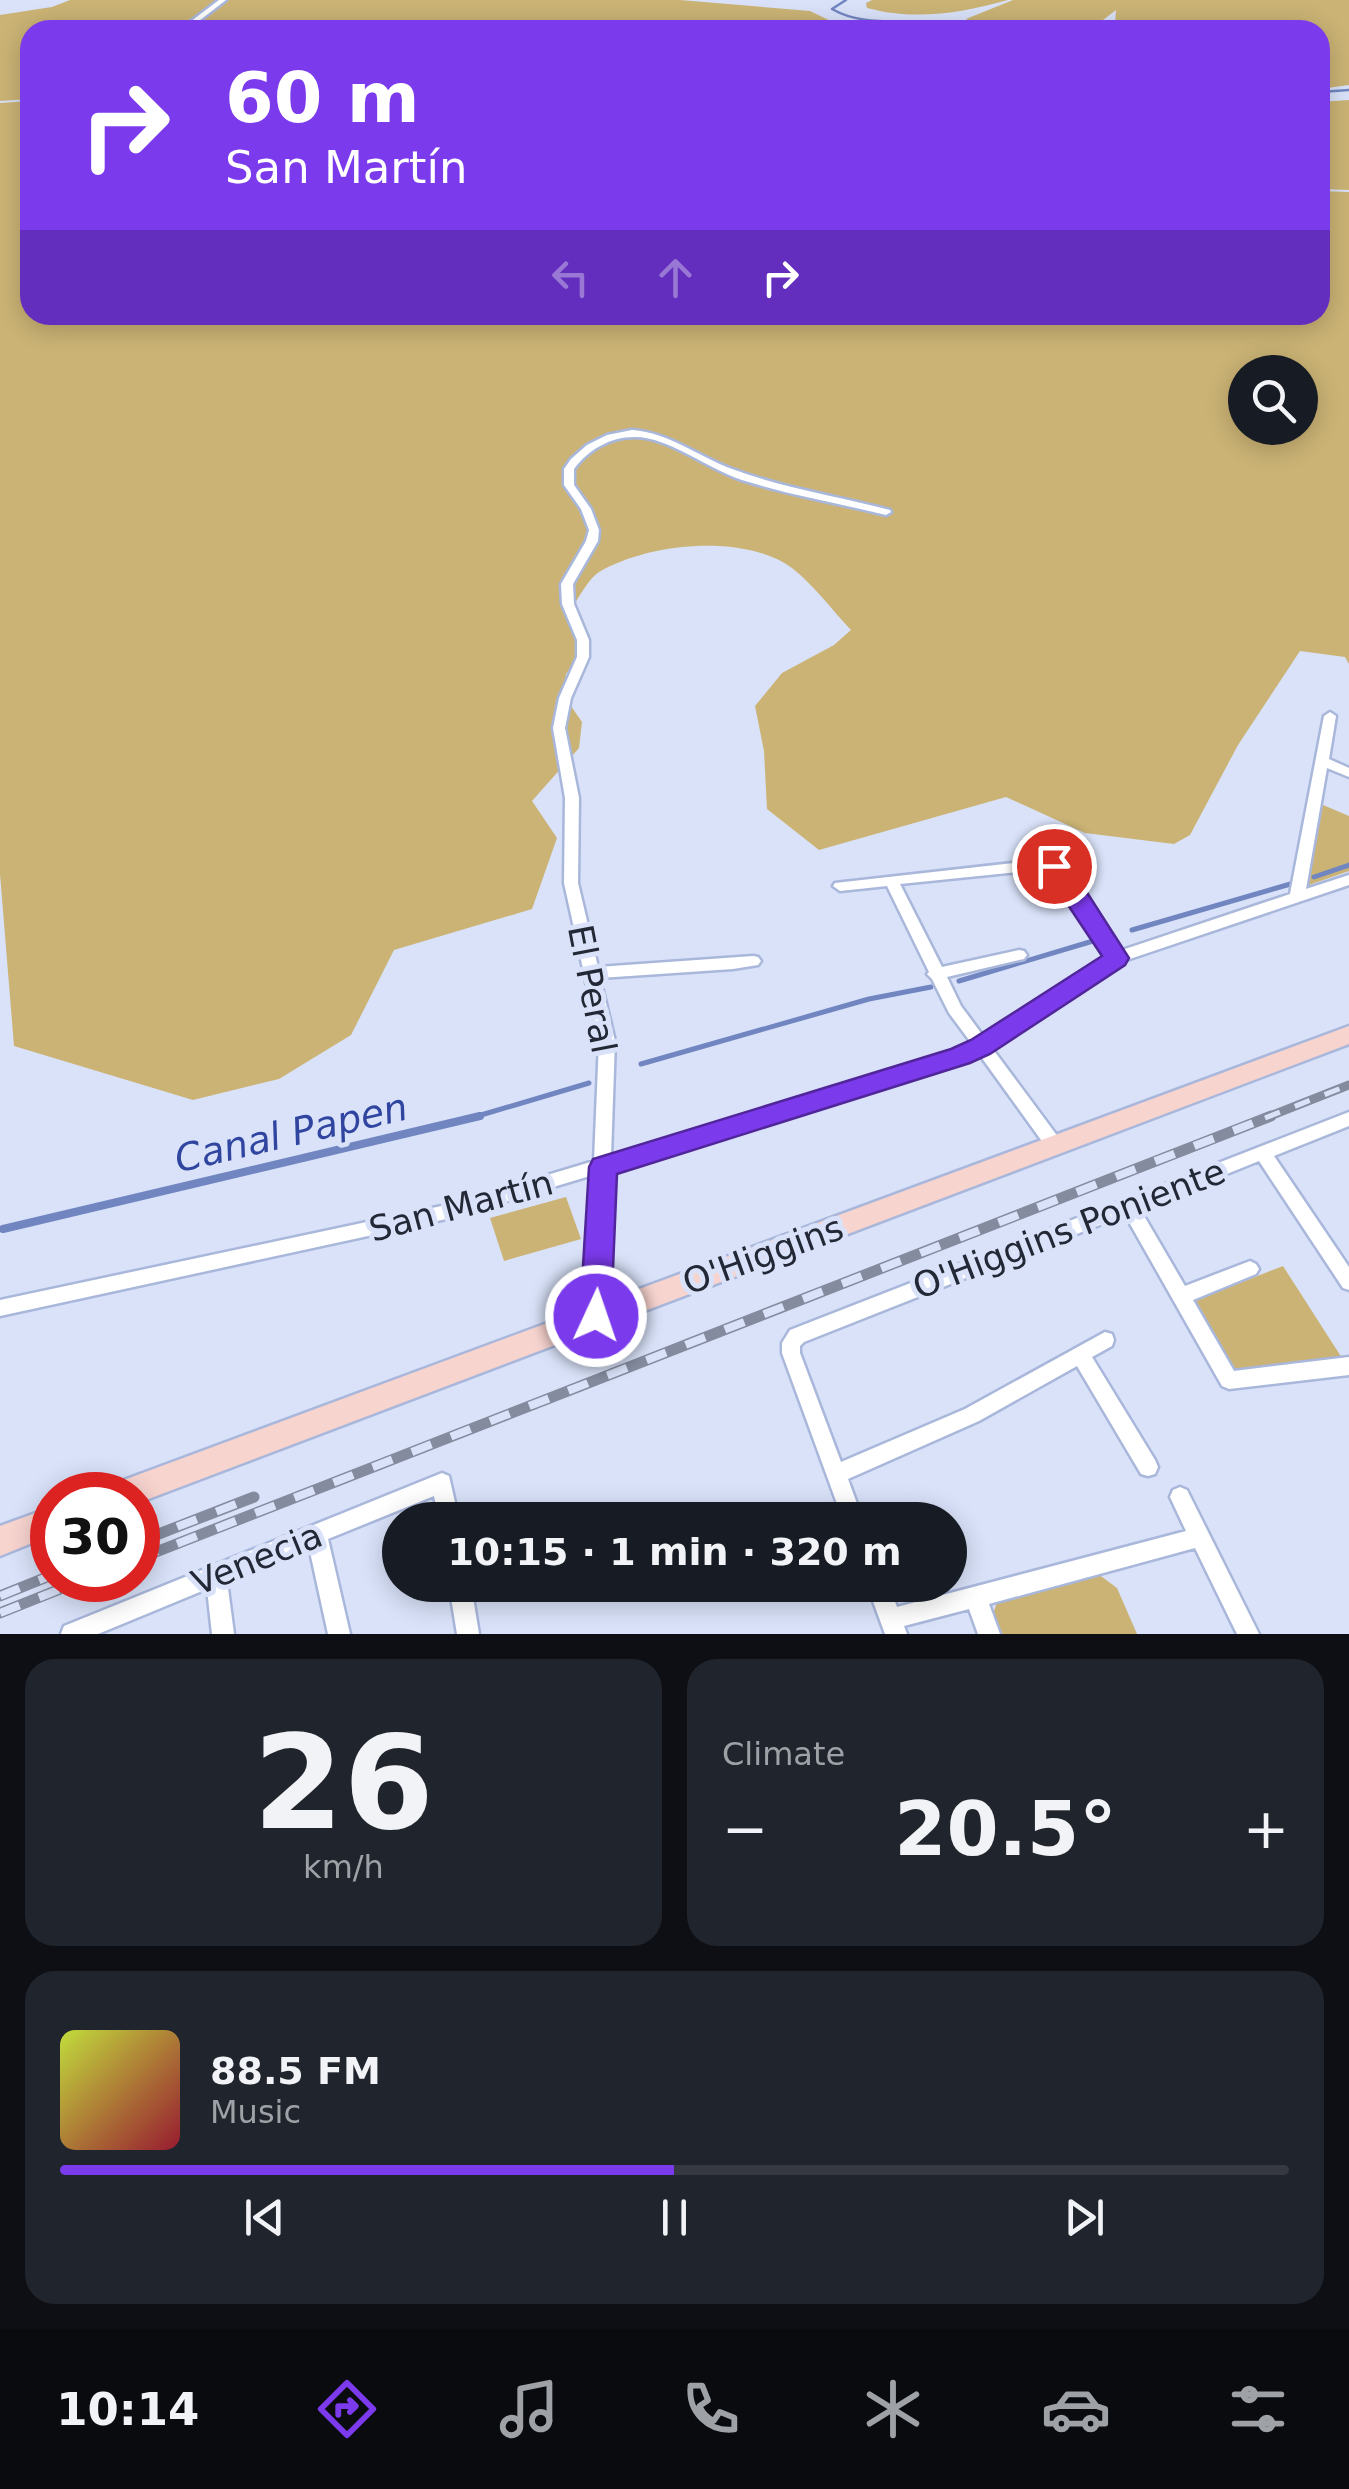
<!DOCTYPE html>
<meta charset="utf-8">
<style>
:root{--surface:#171b24;--page:#20242c;--text:#f1f3f6;--muted:#9ea1a6;--line:#363941;--accent:#7c3aed}
body{margin:0;font-family:"DejaVu Sans",sans-serif;background:var(--page);color:var(--text);height:100vh;display:flex;flex-direction:column;font-size:38px;white-space:nowrap}
*{box-sizing:border-box;margin:0}
p{font-size:32px;color:var(--muted)}
.icon{flex:none;width:55px;height:55px;fill:none;stroke:currentColor;stroke-width:2;stroke-linecap:round;stroke-linejoin:round}
.map{position:relative;height:1634px;overflow:hidden}
.panel{display:flex;flex-direction:column;gap:25px;padding:25px;background:#0d0f14;flex:1}
.panel>*{flex:none}
.banner{position:absolute;left:20px;top:20px;width:1310px;height:305px;border-radius:30px;box-shadow:0 5px 25px #0003;background:#7c3aed;color:#fff;overflow:hidden}
.fabs{position:absolute;left:1228px;top:355px;display:grid;gap:20px}
.fabs a{display:grid;place-items:center;width:90px;height:90px;border-radius:50%;background:var(--surface);box-shadow:0 5px 25px #0003;font-size:50px}
.speed{position:absolute;left:30px;top:1472px;display:flex;gap:20px;font-size:50px;font-weight:700;text-align:center}
.speed>*{display:grid;place-content:center;width:130px;height:130px;border-radius:50%;background:var(--surface);box-shadow:0 5px 25px #0003;line-height:1}
.speed .limit{border:15px solid #d22;background:#fff;color:#111}
.pin{position:absolute;display:grid;place-items:center;width:85px;height:85px;color:#fff;margin:-42px;border:5px solid #fff;border-radius:50%;box-shadow:0 2px 10px #0007}
.me{position:absolute;width:110px;margin:-55px;rotate:3deg;stroke-linejoin:round;filter:drop-shadow(0 0 8px #0008)}
.turn{display:flex;align-items:center;gap:35px;height:210px;padding:0 40px;font-size:45px}
.turn .icon{width:130px;height:130px;stroke-width:2.5}
.turn b{display:block;font-size:70px;line-height:85px}
.lanes{display:flex;align-items:center;height:95px;padding:0 40px;background:#0003;justify-content:center;gap:50px;direction:ltr}
.lanes .off{opacity:.35}
.big{font-size:75px;font-weight:700;line-height:1.1}
.panel .tile{flex:1;display:flex;flex-direction:column;justify-content:center;gap:15px;min-width:0;padding:0 35px;border-radius:30px;background:var(--page)}
.panel .dial{align-items:center;gap:0}
.dial b{font-size:130px;line-height:1}
.song{display:flex;align-items:center;gap:30px}
.cover{width:120px;height:120px;border-radius:15px;background:linear-gradient(135deg,hsl(70 70% 55%),hsl(350 70% 35%))}
.played{height:10px;border-radius:5px;background:linear-gradient(90deg,var(--accent) 50%,var(--line) 50%)}
.keys{display:flex;justify-content:space-around;direction:ltr}
.heat{display:flex;justify-content:space-between;align-items:center;font-size:55px;direction:ltr}
.panel .tiles{flex:1;display:grid;gap:25px;grid-template-columns:1fr 1fr}
.tile:last-child{grid-column:span 2}
.trip{position:absolute;left:382px;top:1502px;width:585px;height:100px;border-radius:50px;background:var(--surface);box-shadow:0 5px 25px #0003;font-weight:700;line-height:100px;text-align:center}
.tab-bar{display:flex;height:160px;justify-content:space-around;align-items:center;background:#090b0e;color:var(--muted)}
.tab-bar .icon{width:70px;height:70px}
.tab-bar .on{color:var(--accent)}
.tab-bar b{font-size:45px;color:var(--text)}
.map>svg:first-child{display:block}
</style>
<div class="map">
<svg width="1349" height="1634" viewBox="0 0 1349 1634">
<rect width="100%" height="100%" fill="#d9e2f9"/>
<path fill="#cbb375" fill-rule="evenodd" d="M70,0H680L810,11L835,23L903,24L925,30H30V99L0,101V15L52,7Z
M872,0H1008C961,13 916,21 867,8L866,3Z
M1013,0H1349V85L1320,89V30H1105L1115,25L1116,10L1090,30H982L966,19Z
M1349,100V190L1320,189V102Z
M30,101V315H1320V191L1349,192V664L1345,657L1300,651L1238,745L1190,835L1174,844L1085,833L1006,797L819,850L767,809L764,751L755,706L782,673L834,645L851,630C832,610 813,584 792,568C744,533 648,543 599,572C588,579 579,598 571,609L588,645L566,674L564,696L582,722L579,748L532,801L557,838L532,909L394,950L351,1035L279,1079L193,1100L14,1046L0,874V103ZM1245,372H1300V428H1245Z
M1323,805L1349,816V871L1309,885L1305,881Z
M566,1197L581,1239L504,1261L490,1218Z
M1283,1266L1342,1358L1234,1372L1193,1305L1194,1301Z
M1098,1574L1117,1588L1137,1634H1000L993,1614L998,1599Z"/>
<g fill="none" stroke-linecap="round" stroke-linejoin="round">
<path stroke="#7186c1" stroke-width="2.5" d="M846,0L832,9C870,31 917,14 958,30
M1320,92L1349,90"/>
<path stroke="#7186c1" stroke-width="5" d="M1314,877L1349,865
M1132,930L1294,883
M959,981L1093,941
M641,1064L869,999L931,987
M471,1118L589,1083"/>
<path stroke="#7186c1" stroke-width="8" d="M3,1229L480,1116"/>
<defs>
<path id="street" d="M219,0H226L195,24L196,30H190V22Z
M632,430C670,433 697,456 732,469C783,488 837,496 890,510L891,512L886,515C838,503 789,495 742,480C708,469 667,436 634,437C610,437 588,450 574,469V485L591,509L599,530L598,541L573,584L574,604L589,640V657L571,698L565,728L579,798L578,883L598,967L753,956L758,957L761,961L758,965L733,969L600,978L615,1041L611,1156L931,1059L972,1044L949,1013L932,979L927,974L929,972L887,886L840,891L833,886L835,883L1048,859L1066,869L1119,951L1290,894L1324,716L1330,712L1336,716L1329,759L1349,768V777L1327,768L1306,889L1349,875V885L1121,962L992,1048L1061,1141L1063,1146L1061,1151L1055,1153L1049,1151L979,1054L942,1068L610,1170L605,1316L603,1322L596,1324L589,1322L587,1316L593,1175L451,1218L0,1316V1300L451,1204L594,1161L599,1041L564,883L565,798L553,728L559,698L577,657V640L562,604L561,584L586,541L589,530L581,509L564,485V469L571,459L587,445L607,435ZM1046,869L1056,875L1107,956L984,1037L961,1006L947,977L1019,960L1024,959L1027,955L1024,951L1019,950L942,967L900,884Z
M1349,1112V1126L1274,1156L1349,1267V1290L1343,1288L1259,1161L1140,1209L1185,1286L1250,1261L1256,1264L1259,1269L1256,1274L1193,1300L1234,1371L1349,1357V1375L1229,1389L1222,1386L1125,1215L804,1342L800,1346V1353L841,1462L965,1409L1105,1332L1112,1334L1114,1340L1112,1346L1092,1357L1155,1460L1158,1467L1155,1474L1148,1476L1141,1474L1077,1366L979,1421L848,1479L863,1520H843L782,1353V1343L790,1330Z
M442,1473L449,1476L459,1520H439L434,1496L328,1539L350,1634H328L309,1547L227,1581L234,1634H212L207,1589L98,1634H61L64,1626Z
M1180,1487L1187,1490L1259,1634H1237L1195,1548L989,1604L1000,1634H978L969,1609L904,1626L907,1634H885L867,1585H889L897,1607L1186,1531L1170,1497L1173,1490Z
M449,1585H471L479,1634H457Z"/>
<path id="secondary" d="M1349,1026V1044L138,1503V1495H106L111,1485L121,1481Z
M52,1507V1535L0,1556V1526Z"/>
</defs>
<use href="#street" stroke="#a9b7db" stroke-width="5"/>
<use href="#secondary" stroke="#a9b7db" stroke-width="5"/>
<use href="#street" fill="#fff" fill-rule="evenodd"/>
<use href="#secondary" fill="#f8d4cf" fill-rule="evenodd"/>
<defs>
<path id="rail-far1" d="M1265,1118L1349,1085"/>
<path id="rail" d="M138,1542L254,1497
M138,1559L1271,1116
M0,1596L52,1575
M0,1613L83,1580"/>
</defs>
<use href="#rail-far1" stroke="#848b9e" stroke-width="9"/>
<use href="#rail" stroke="#848b9e" stroke-width="11"/>
<use href="#rail-far1" stroke="#d9e2f9" stroke-width="5" stroke-dasharray="16" stroke-linecap="butt"/>
<use href="#rail" stroke="#d9e2f9" stroke-width="8" stroke-dasharray="21" stroke-linecap="butt"/>
</g>
<path fill="#7c3aed" stroke="#51269a" stroke-width="2.5" d="M1054,858L1070,866L1129,958L1125,965L990,1054L970,1063L617,1174L611,1316L607,1326L596,1330L585,1326L580,1316L589,1167L593,1159L951,1049L971,1040L1102,956L1042,866Z"/>
<g text-anchor="middle" dominant-baseline="central" stroke-width="10" stroke-linejoin="round" paint-order="stroke">
<g font-size="35" fill="#232836" stroke="#d9e2f9">
<text transform="translate(592 989) rotate(79)">El Peral</text>
<text transform="translate(461 1206) rotate(-15)">San Martín</text>
<text transform="translate(1069 1229) rotate(-21)">O'Higgins Poniente</text>
<text transform="translate(763 1255) rotate(-20)">O'Higgins</text>
<text transform="translate(257 1559) rotate(-22)">Venecia</text>
</g>
<g font-size="38" font-style="italic" fill="#30459f" stroke="#d9e2f9">
<text transform="translate(291 1133) rotate(-13)">Canal Papen</text>
</g>
</g>
</svg>
<div class="fabs">
<a><svg class="icon" aria-label="search" viewBox="0 0 24 24"><circle cx="10" cy="10" r="6"/><path d="M15 15l6 6"/></svg></a>
</div>
<div class="speed"><div class="limit">30</div></div>
<div class="pin" style="left:1054px;top:866px;background:#d93025"><svg class="icon" aria-label="arrive" viewBox="0 0 24 24"><path d="M6 21V4h12l-3 4 3 4H6"/></svg></div>
<svg class="me" style="left:596px;top:1316px" viewBox="-20 -20 40 40"><circle r="17" fill="#7c3aed" stroke="#fff" stroke-width="3"/><path d="M0-11L8 9 0 5-8 9z" fill="#fff"/></svg>
<div class="trip">10:15 · 1 min · 320 m</div>
<div class="banner">
<div class="turn"><svg class="icon" aria-label="right" viewBox="0 0 24 24"><path d="M7 20v-9h11M14 6l5 5-5 5"/></svg><div><b>60 m</b>San Martín</div></div>
<div class="lanes"><svg class="icon off" aria-label="left" viewBox="0 0 24 24"><path d="M17 20v-9H6M10 6l-5 5 5 5"/></svg><svg class="icon off" aria-label="ahead" viewBox="0 0 24 24"><path d="M12 20V5M6 11l6-6 6 6"/></svg><svg class="icon" aria-label="right" viewBox="0 0 24 24"><path d="M7 20v-9h11M14 6l5 5-5 5"/></svg></div>
</div>
</div>
<section class="panel">
<div class="tiles">
<div class="tile dial"><b>26</b><p>km/h</p></div>
<div class="tile"><p>Climate</p>
<div class="heat"><a>−</a><b class="big">20.5°</b><a>+</a></div>
</div>
<div class="tile">
<div class="song"><i class="cover"></i><div><b>88.5 FM</b><p>Music</p></div></div>
<div class="played"></div>
<div class="keys"><svg class="icon" aria-label="previous" viewBox="0 0 24 24"><path d="M18 5L8 12l10 7zM5 5v14"/></svg><svg class="icon" aria-label="pause" viewBox="0 0 24 24"><path d="M8 5v14M16 5v14"/></svg><svg class="icon" aria-label="next" viewBox="0 0 24 24"><path d="M6 5l10 7-10 7zM19 5v14"/></svg></div>
</div>
</div>
</section>
<nav class="tab-bar">
<b>10:14</b>
<svg class="icon on" aria-label="directions" viewBox="0 0 24 24"><path d="M12 3l9 9-9 9-9-9zM9 14v-3h6M13 9l2 2-2 2"/></svg>
<svg class="icon" aria-label="music" viewBox="0 0 24 24"><path d="M9 18V5l10-2v13"/><circle cx="6" cy="18" r="3"/><circle cx="16" cy="16" r="3"/></svg>
<svg class="icon" aria-label="phone" viewBox="0 0 24 24"><path d="M5 4h4l2 5-3 2q2 4 5 5l2-3 5 2v4C11 20 4 13 5 4z"/></svg>
<svg class="icon" aria-label="climate" viewBox="0 0 24 24"><path d="M12 3v18M4 7l16 10M4 17L20 7"/></svg>
<svg class="icon" aria-label="car" viewBox="0 0 24 24"><path d="M5 17H2v-5l4-1 3-4h7l3 4 3 1v5h-3M9 17h6M6 11h13"/><circle cx="7" cy="17" r="2"/><circle cx="17" cy="17" r="2"/></svg>
<svg class="icon" aria-label="filters" viewBox="0 0 24 24"><path d="M4 7h16M4 17h16"/><circle cx="9" cy="7" r="2"/><circle cx="15" cy="17" r="2"/></svg>
</nav>
